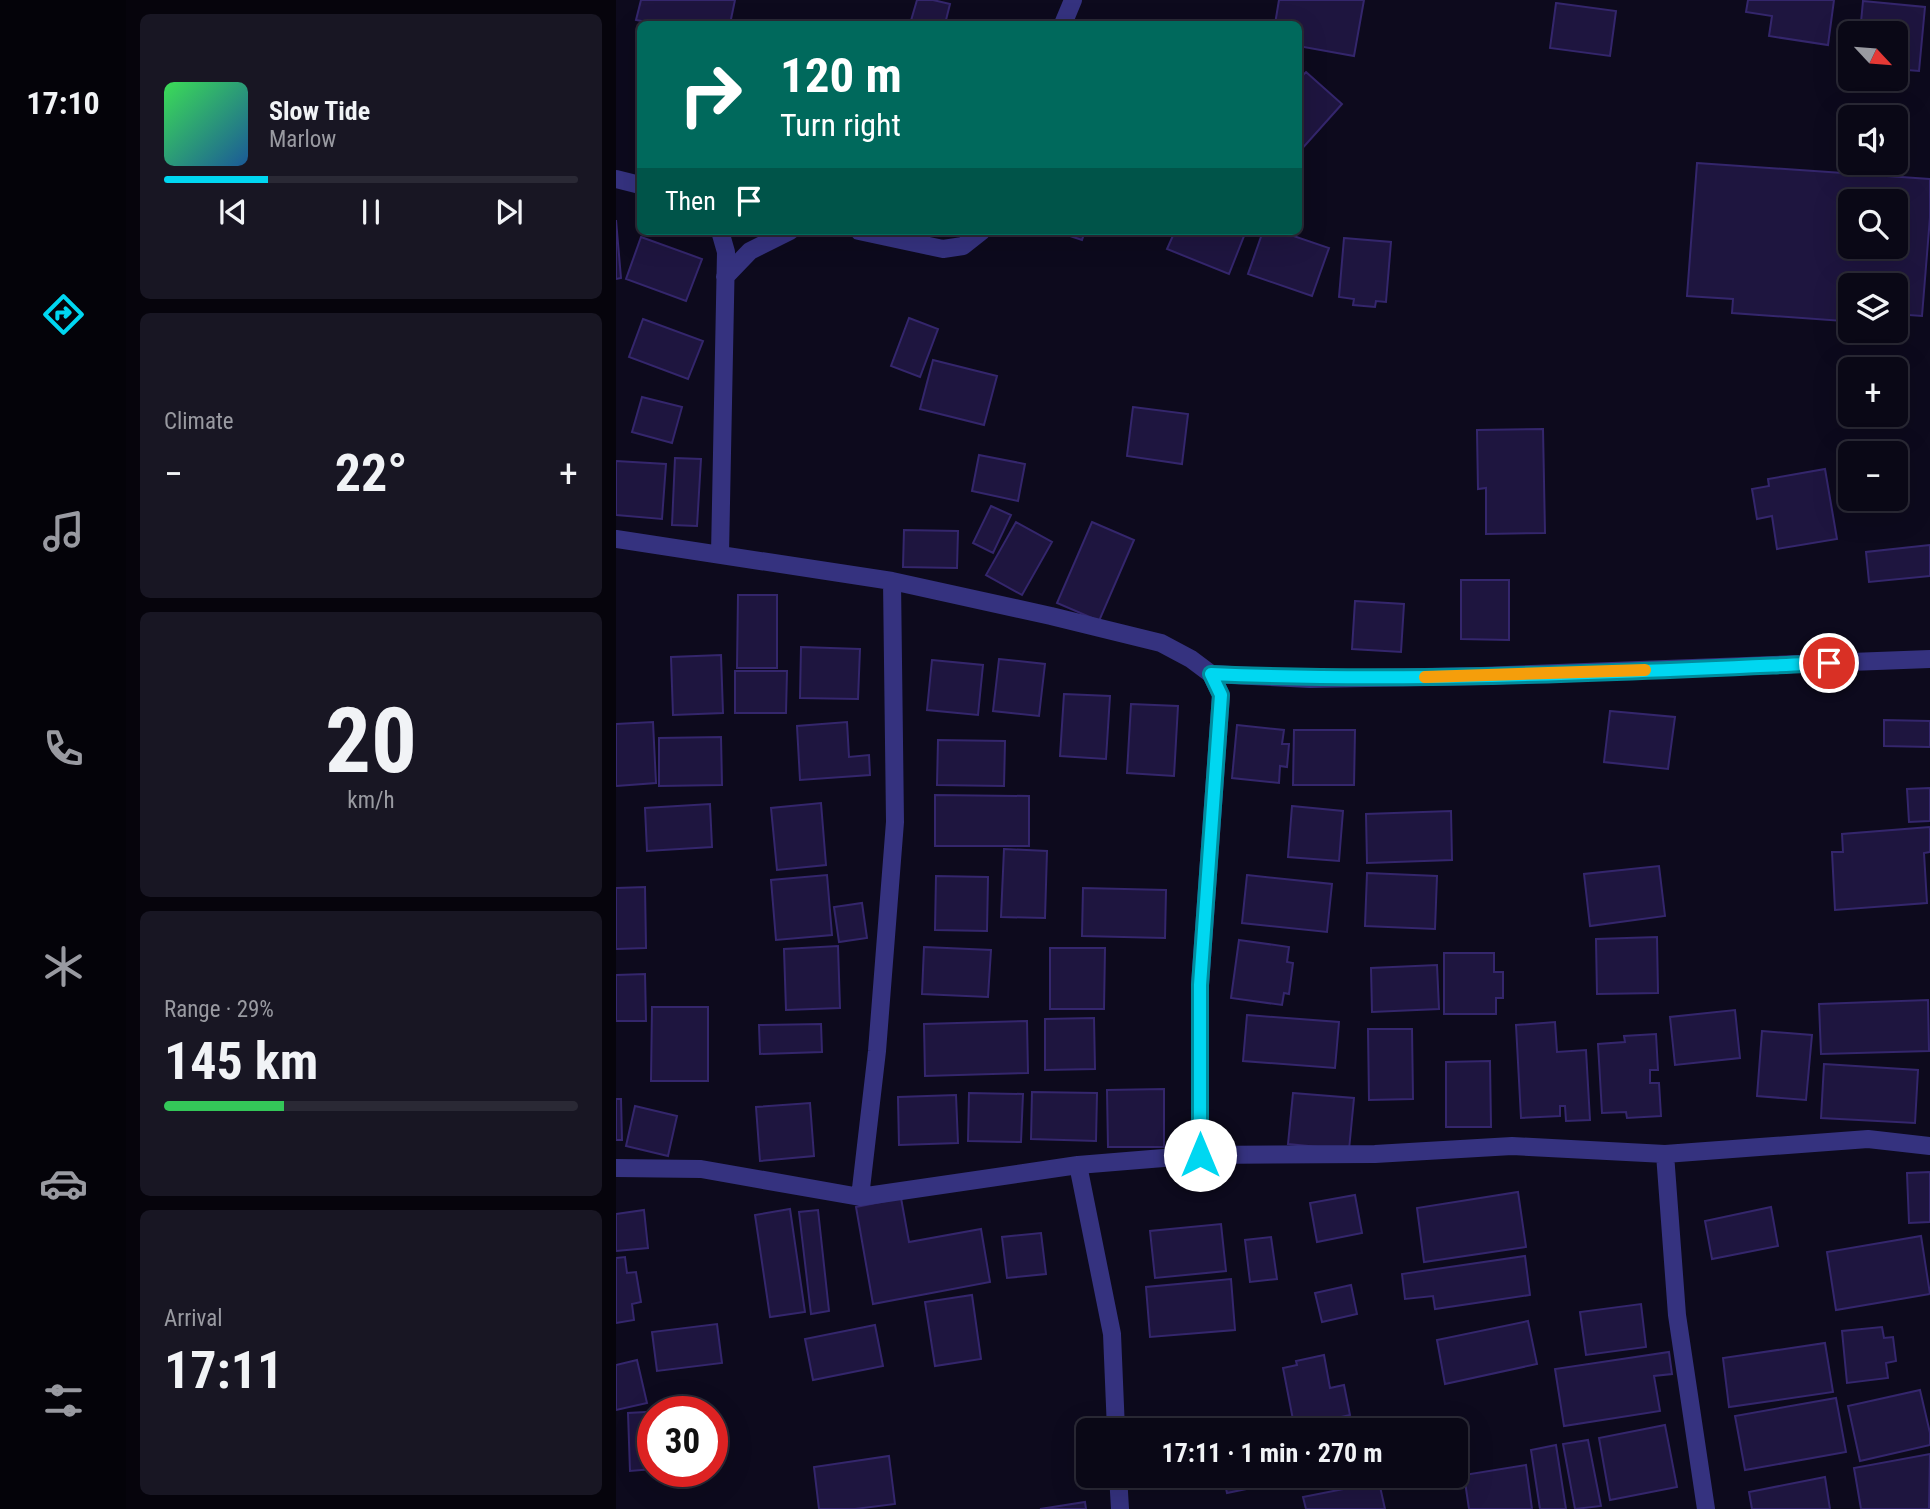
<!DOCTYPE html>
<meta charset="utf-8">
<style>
:root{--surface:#0a0816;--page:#181623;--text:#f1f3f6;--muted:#999aa1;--line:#2a2935;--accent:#00d7f1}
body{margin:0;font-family:"Roboto Condensed",sans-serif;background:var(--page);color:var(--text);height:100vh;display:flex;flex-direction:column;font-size:26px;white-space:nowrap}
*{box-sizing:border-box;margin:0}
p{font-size:23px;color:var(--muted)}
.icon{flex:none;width:38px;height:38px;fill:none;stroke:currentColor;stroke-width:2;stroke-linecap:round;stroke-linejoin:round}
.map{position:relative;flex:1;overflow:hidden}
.panel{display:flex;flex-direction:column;gap:14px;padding:14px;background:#06040c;width:490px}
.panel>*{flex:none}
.banner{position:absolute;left:21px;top:21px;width:665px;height:214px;border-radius:10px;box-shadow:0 7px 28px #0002,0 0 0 2px var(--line);background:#00695c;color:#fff;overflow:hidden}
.needle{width:46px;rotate:116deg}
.tools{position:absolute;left:1222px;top:21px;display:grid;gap:14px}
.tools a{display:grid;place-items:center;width:70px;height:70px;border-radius:10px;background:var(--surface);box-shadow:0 7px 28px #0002,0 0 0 2px var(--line);font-size:35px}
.speed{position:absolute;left:21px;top:1396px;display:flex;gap:14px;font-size:35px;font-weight:700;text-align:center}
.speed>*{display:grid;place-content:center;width:91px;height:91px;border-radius:50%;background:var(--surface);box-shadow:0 7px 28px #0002,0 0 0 2px var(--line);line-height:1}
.speed .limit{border:10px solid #d22;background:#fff;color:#111}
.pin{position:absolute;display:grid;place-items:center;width:60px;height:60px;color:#fff;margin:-30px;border:4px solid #fff;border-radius:50%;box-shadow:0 2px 7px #0007}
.me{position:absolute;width:77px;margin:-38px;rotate:0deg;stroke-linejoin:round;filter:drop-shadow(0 0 5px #0008)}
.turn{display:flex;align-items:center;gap:24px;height:147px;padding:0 28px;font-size:32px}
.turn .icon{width:91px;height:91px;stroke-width:2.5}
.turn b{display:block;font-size:49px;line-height:60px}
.then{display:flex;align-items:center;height:66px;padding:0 28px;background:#0003;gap:14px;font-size:26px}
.big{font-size:52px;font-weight:700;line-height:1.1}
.panel .tile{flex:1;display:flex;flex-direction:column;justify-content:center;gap:10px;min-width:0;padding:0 24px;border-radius:10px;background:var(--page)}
.panel .dial{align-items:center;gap:0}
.dial b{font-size:91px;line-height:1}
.song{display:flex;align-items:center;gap:21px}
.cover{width:84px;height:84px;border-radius:10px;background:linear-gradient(135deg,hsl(130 70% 55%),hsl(210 70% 35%))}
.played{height:7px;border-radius:4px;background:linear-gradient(90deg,var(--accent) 25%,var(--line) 25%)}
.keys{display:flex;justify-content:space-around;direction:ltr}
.heat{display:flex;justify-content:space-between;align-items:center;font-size:38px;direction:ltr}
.charge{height:10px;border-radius:5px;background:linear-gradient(90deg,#34c759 29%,var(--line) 0)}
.trip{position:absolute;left:460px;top:1418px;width:392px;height:70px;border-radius:10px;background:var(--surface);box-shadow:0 7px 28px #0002,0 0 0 2px var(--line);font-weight:700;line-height:70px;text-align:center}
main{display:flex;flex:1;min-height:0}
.menu{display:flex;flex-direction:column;width:126px;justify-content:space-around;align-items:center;background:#040309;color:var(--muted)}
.menu .icon{width:49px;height:49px}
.menu .selected{color:var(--accent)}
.menu b{font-size:32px;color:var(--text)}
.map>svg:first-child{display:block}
</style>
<main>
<nav class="menu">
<b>17:10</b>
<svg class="icon selected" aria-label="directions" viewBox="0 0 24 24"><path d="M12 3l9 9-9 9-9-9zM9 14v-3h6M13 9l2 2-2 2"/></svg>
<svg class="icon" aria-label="music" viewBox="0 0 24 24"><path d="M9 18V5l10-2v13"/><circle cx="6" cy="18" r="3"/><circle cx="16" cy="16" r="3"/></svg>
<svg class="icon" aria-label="phone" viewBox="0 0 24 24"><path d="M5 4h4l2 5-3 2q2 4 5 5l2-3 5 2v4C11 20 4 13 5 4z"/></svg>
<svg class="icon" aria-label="climate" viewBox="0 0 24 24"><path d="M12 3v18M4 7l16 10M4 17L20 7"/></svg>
<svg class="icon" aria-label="car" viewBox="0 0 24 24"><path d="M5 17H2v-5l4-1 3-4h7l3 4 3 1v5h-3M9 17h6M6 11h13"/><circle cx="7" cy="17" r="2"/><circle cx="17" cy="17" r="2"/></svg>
<svg class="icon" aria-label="filters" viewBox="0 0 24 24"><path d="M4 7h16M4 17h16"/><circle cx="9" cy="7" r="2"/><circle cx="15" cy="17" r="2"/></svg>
</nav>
<section class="panel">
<div class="tile">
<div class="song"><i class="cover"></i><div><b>Slow Tide</b><p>Marlow</p></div></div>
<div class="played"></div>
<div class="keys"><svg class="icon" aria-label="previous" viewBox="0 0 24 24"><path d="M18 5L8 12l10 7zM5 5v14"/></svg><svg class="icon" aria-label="pause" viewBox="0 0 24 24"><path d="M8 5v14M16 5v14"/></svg><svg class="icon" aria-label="next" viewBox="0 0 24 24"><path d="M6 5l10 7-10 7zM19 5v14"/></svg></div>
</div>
<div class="tile"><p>Climate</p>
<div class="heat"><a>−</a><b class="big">22°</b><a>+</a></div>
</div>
<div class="tile dial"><b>20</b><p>km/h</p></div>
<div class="tile"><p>Range · 29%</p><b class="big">145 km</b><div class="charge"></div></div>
<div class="tile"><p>Arrival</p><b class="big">17:11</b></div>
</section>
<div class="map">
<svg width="1314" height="1509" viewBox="0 0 1314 1509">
<rect width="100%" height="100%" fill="#0d0a1d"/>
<path fill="#1e153f" stroke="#34266c" stroke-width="2" fill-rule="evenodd" d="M25,0H119L114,24H42L20,20Z
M301,0H317L334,4L329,24H294Z
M663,0H748L738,56L682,46V24H659Z
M1132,0H1218L1212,45L1153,36L1156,16L1130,12Z
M1247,1L1309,7L1303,71L1279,69V33H1244Z
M940,3L1000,11L994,56L934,48Z
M690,72L726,104L684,151L682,80Z
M1081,163L1314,179V217L1306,316L1279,314V285H1234V311L1227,310V321L1116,313L1117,299L1071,296ZM1234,201H1279V247H1234Z
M0,220L5,278L0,279Z
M439,231H469L466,240Z
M559,231H630L613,274L551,249Z
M647,231H663L713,248L696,296L632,274Z
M25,237L86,259L70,301L10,279Z
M728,238L775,242L770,302L760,301L759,307L737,305L738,299L723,297Z
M293,318L322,329L304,377L275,366Z
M27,319L87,341L72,379L13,357Z
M317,360L381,376L368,425L304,409Z
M26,397L66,407L56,443L16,432Z
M517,407L572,414L566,464L511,456Z
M927,429L929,533L870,534V488L862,489L861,430Z
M363,455L409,464L402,501L356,491Z
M59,458L85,459L81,526L56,525Z
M0,461L50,464L46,519L0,515Z
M1209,469L1221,539L1161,549L1156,516L1141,519L1136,489L1153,486L1152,479Z
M375,506L395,515L377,553L357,543Z
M400,522L436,542L406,595L370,575Z
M476,522L518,540L483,621L441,603Z
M288,530L342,531L341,568L287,567Z
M1314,545V576L1253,582L1250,552Z
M845,580H893V640L845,639Z
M122,595H161V668H121Z
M739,601L788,604L785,652L736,649Z
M185,647L244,649L242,699L184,698Z
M105,655L107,713L57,715L55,657Z
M383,659L429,664L423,716L377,711Z
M316,660L367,665L362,715L311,710Z
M119,671H171L170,713H119Z
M448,694L494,696L490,759L444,756Z
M515,704L562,706L558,776L511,773Z
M994,711L1059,717L1052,769L988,762Z
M1268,720L1314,721V747L1268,746Z
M37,722L40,783L0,786V724Z
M231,722L233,757L253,755L254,775L184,780L181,726Z
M621,725L668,730L666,744H673L671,767L664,766L663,783L616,778Z
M678,730H739L738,785H677Z
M105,737L106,785L43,786V738Z
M322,740L389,741L388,786L321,785Z
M1314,788V821L1293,822L1291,789Z
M319,795L413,796V846H319Z
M205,803L210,865L161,870L155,808Z
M94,804L96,847L31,851L29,808Z
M676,806L727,811L723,861L672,857Z
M835,811L836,860L751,863L750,814Z
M1314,827V852L1308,853L1311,903L1219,910L1216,852H1227L1226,834Z
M388,849L431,851L429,918L385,917Z
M1043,866L1049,916L974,926L968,874Z
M751,873L821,876L819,929L749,926Z
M211,875L216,935L160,940L155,880Z
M631,875L716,884L711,932L626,923Z
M320,876L372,877L371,931L319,930Z
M29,887L30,948L0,949V888Z
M467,888L550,890L549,938L466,936Z
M246,903L251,938L223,942L218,907Z
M1041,937L1042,993L981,994L980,939Z
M623,940L673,947L671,962L677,963L673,994L668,993L666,1005L615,998Z
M222,946L224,1008L170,1010L168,949Z
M308,947L375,950L372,997L306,994Z
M434,948H489L488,1009H434Z
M828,953H878V972H887V998H880V1014H828Z
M821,965L823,1009L756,1012L755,968Z
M29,974L30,1021H0V975Z
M1312,1000L1313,1051L1205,1054L1203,1004Z
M36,1007H92V1081H35Z
M1119,1010L1124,1058L1059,1065L1054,1017Z
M631,1015L723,1022L719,1068L627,1061Z
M478,1018L479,1069L429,1070V1019Z
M411,1021L412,1073L309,1076L308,1024Z
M939,1022L941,1052L970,1050L974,1120L950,1121L949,1106H944V1116L905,1118L900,1025Z
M205,1024L206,1052L144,1054L143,1025Z
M752,1029H796L797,1099L753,1100Z
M1146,1031L1196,1035L1190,1100L1141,1096Z
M1040,1034L1042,1070H1034V1083H1043L1045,1116L1011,1118L1010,1112L986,1113L982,1044L1009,1042L1008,1036Z
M874,1061L875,1127H830V1062Z
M1208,1064L1302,1070L1299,1123L1205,1118Z
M548,1089V1147H492L491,1090Z
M416,1092L481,1093L480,1141L415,1139Z
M353,1093L407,1094L405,1142L352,1141Z
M677,1093L738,1098L733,1150L672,1144Z
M340,1095L342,1143L283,1145L282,1097Z
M0,1099H5L6,1140H0Z
M194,1103L198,1156L144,1161L140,1107Z
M19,1106L61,1116L52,1156L10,1146Z
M1314,1172V1222L1293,1223L1291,1173Z
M902,1192L910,1247L808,1262L801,1208Z
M739,1195L746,1233L701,1242L694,1203Z
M285,1198L293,1242L365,1229L374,1282L257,1304L240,1207Z
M1155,1207L1162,1246L1096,1259L1089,1221Z
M174,1209L189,1312L154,1317L139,1215Z
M28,1210L32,1248L0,1251V1214Z
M202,1210L213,1311L195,1314L183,1212Z
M605,1224L610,1271L539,1278L534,1231Z
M425,1233L430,1274L391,1278L386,1237Z
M1305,1236L1314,1294L1220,1310L1211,1252Z
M655,1237L661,1279L634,1282L629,1240Z
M909,1256L914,1295L819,1309L817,1296L789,1299L786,1274Z
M9,1257L11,1273L20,1272L25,1302L16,1304L18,1320L0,1323V1258Z
M615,1279L619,1330L534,1337L530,1287Z
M735,1285L741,1314L706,1322L699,1293Z
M356,1295L365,1359L319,1366L309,1302Z
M1025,1304L1030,1347L970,1355L964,1312Z
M912,1321L921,1364L829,1384L821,1340Z
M101,1324L106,1363L41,1371L36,1332Z
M259,1325L267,1366L197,1380L189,1339Z
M1266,1327L1268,1338L1277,1337L1280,1361L1270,1363L1272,1378L1231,1383L1226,1331Z
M1209,1343L1217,1392L1113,1407L1107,1358Z
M1053,1352L1056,1374L1038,1376L1044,1411L948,1426L939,1369Z
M708,1355L714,1388L728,1385L734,1415L725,1417L728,1430H679L667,1368L681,1365L680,1361Z
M21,1360L31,1403L0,1410V1365Z
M1304,1390L1314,1433V1445L1244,1461L1232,1406Z
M1220,1398L1230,1452L1129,1470L1119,1416Z
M66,1410V1412H37V1469L14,1471L12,1413Z
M1049,1425L1061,1487L994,1500L983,1438Z
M972,1440L985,1506L959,1509L947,1444Z
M940,1445L950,1509H924L915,1450Z
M1314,1454L1313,1509H1245L1238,1468Z
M273,1456L279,1504L239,1509H203L198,1467Z
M910,1465L916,1509H853L848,1475Z
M607,1475H648L650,1485L611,1493Z
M1209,1477L1214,1509H1136L1133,1492Z
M763,1482L769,1509H690L687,1497Z
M469,1502L470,1509H424Z"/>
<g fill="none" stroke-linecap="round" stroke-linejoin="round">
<path stroke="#35327f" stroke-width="18" d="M447,24L457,0
M0,179L24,185
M104,231L110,252L104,554
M243,231L327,249L347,246L366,231
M109,277L134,251L174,231
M0,539L276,581L435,616L545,643L575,659L595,674L605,695L584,985V1155
M595,674L694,679L865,676L1314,659
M1049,1154L1061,1315L1090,1509
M462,1165L496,1334L500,1430
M0,1168L85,1169L244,1197L462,1165L584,1155L759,1154L896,1146L1049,1154L1252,1139L1314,1146
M244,1197L261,1051L279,822L276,581
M502,1475L504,1509"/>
</g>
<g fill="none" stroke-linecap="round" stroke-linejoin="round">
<defs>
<path id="route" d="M584,1155V985L605,695L595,674C801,683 1007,672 1213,663"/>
</defs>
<use href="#route" stroke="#008c9d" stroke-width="18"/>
<use href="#route" stroke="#00d7f1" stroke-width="12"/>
<path stroke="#f59e0b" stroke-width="12" d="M809,677L1029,670"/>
</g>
</svg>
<div class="tools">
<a><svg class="needle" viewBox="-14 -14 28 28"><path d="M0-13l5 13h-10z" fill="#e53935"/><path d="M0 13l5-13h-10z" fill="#999aa1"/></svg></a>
<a><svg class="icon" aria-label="sound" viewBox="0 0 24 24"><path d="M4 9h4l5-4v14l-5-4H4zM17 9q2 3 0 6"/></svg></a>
<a><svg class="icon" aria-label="search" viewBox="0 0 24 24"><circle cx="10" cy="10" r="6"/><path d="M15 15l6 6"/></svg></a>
<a><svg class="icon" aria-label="layers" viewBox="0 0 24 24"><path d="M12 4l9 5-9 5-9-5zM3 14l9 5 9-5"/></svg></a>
<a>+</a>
<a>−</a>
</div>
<div class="speed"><div class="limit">30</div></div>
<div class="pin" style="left:1213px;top:663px;background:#d93025"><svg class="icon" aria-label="arrive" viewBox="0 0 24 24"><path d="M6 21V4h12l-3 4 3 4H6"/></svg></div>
<svg class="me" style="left:584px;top:1155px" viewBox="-20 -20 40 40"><circle r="19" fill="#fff"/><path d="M0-13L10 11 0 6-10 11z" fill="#00d7f1"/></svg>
<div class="trip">17:11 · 1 min · 270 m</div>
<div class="banner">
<div class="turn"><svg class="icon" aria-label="right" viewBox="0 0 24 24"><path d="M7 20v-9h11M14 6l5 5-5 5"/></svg><div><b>120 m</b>Turn right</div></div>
<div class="then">Then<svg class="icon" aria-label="arrive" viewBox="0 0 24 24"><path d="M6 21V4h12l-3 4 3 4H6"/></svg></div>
</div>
</div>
</main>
